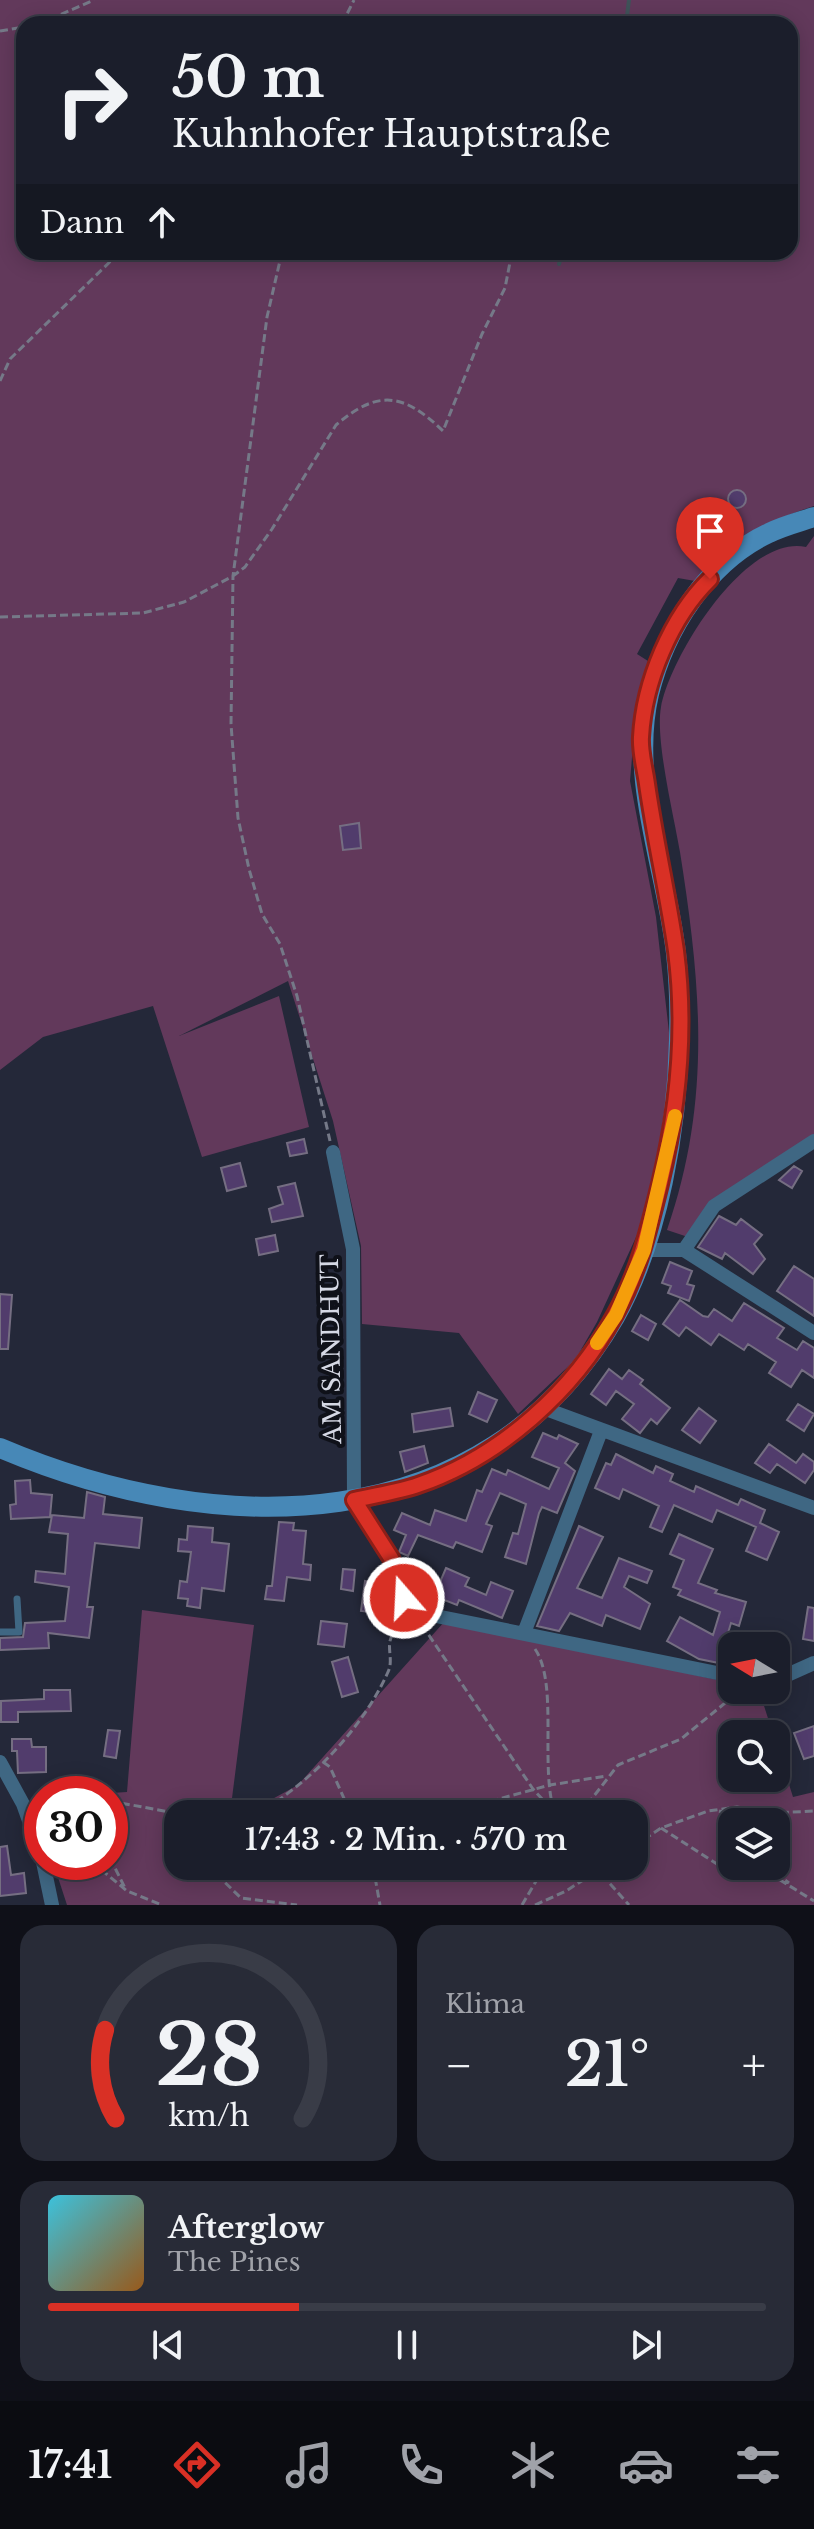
<!DOCTYPE html>
<html lang="de">
<meta charset="utf-8">
<style>
:root{--surface:#1b1e2b;--page:#282b37;--text:#f1f3f6;--muted:#a0a2a9;--line:#393c47;--accent:#d93025}
body{margin:0;font-family:"Libre Baskerville",serif;background:var(--page);color:var(--text);height:100vh;display:flex;flex-direction:column;font-size:30px;white-space:nowrap}
*{box-sizing:border-box;margin:0}
p{font-size:26px;color:var(--muted)}
.icon{flex:none;width:44px;height:44px;fill:none;stroke:currentColor;stroke-width:2;stroke-linecap:round;stroke-linejoin:round}
.map{position:relative;height:1905px;overflow:hidden}
.sheet{display:flex;flex-direction:column;gap:20px;padding:20px;background:#0f1018;flex:1}
.sheet>*{flex:none}
.hud{position:absolute;left:16px;top:16px;width:782px;height:244px;border-radius:24px;box-shadow:0 4px 20px #0003,0 0 0 2px var(--line);background:#1b1e2b;color:var(--text);overflow:hidden}
.needle{width:52px;rotate:280deg}
.buttons{position:absolute;left:718px;top:1632px;display:grid;gap:16px}
.buttons a{display:grid;place-items:center;width:72px;height:72px;border-radius:16px;background:var(--surface);box-shadow:0 4px 20px #0003,0 0 0 2px var(--line);font-size:40px}
.speed{position:absolute;left:24px;top:1776px;display:flex;gap:16px;font-size:40px;font-weight:700;text-align:center}
.speed>*{display:grid;place-content:center;width:104px;height:104px;border-radius:50%;background:var(--surface);box-shadow:0 4px 20px #0003,0 0 0 2px var(--line);line-height:1}
.speed .limit{border:12px solid #d22;background:#fff;color:#111}
.pin{position:absolute;display:grid;place-items:center;width:68px;height:68px;color:#fff;margin:-82px -34px;border-radius:50% 50% 50% 0;rotate:-45deg;box-shadow:0 0 8px #0007}
.pin .icon{rotate:45deg}
.me{position:absolute;width:88px;margin:-44px;rotate:341deg;stroke-linejoin:round;filter:drop-shadow(0 0 6px #0008)}
.turn{display:flex;align-items:center;gap:28px;height:168px;padding:0 24px;font-size:36px}
.turn .icon{width:104px;height:104px;stroke-width:2.5}
.turn b{display:block;font-size:56px;line-height:68px}
.then{display:flex;align-items:center;height:76px;padding:0 24px;background:#0003;gap:16px;font-size:30px}
.big{font-size:60px;font-weight:600;line-height:1.1}
.sheet .tile{flex:1;display:flex;flex-direction:column;justify-content:center;gap:12px;min-width:0;padding:0 28px;border-radius:24px;background:var(--page)}
.sheet .dial{align-items:center;gap:0}
.dial svg{height:208px;overflow:visible;fill:none;stroke:var(--line);stroke-width:7;stroke-linecap:round;text-anchor:middle}
.dial text{fill:var(--text);stroke:none}
.song{display:flex;align-items:center;gap:24px}
.cover{width:96px;height:96px;border-radius:12px;background:linear-gradient(135deg,hsl(190 70% 55%),hsl(30 70% 35%))}
.played{height:8px;border-radius:4px;background:linear-gradient(90deg,var(--accent) 35%,var(--line) 35%)}
.keys{display:flex;justify-content:space-around;direction:ltr}
.heat{display:flex;justify-content:space-between;align-items:center;font-size:44px;direction:ltr}
.sheet .tiles{flex:1;display:grid;gap:20px;grid-template-columns:1fr 1fr}
.tile:last-child{grid-column:span 2}
.trip{position:absolute;left:164px;top:1800px;width:484px;height:80px;border-radius:24px;background:var(--surface);box-shadow:0 4px 20px #0003,0 0 0 2px var(--line);font-weight:600;line-height:80px;text-align:center}
.tab-bar{display:flex;height:128px;justify-content:space-around;align-items:center;background:#0b0c11;color:var(--muted)}
.tab-bar .icon{width:56px;height:56px}
.tab-bar .active{color:var(--accent)}
.tab-bar b{font-size:36px;color:var(--text)}
.map>svg:first-child{display:block}
</style>
<div class="map">
<svg width="814" height="1905" viewBox="0 0 814 1905">
<rect width="100%" height="100%" fill="#242839"/>
<path fill="#62395b" fill-rule="evenodd" d="M0,0H814V506C758,524 737,541 695,581L678,578L637,654L648,661L637,699L630,781L656,917L670,1041L664,1125L643,1222L597,1322L575,1360L518,1414L459,1333L362,1324L361,1246L333,1121L288,981L179,1036L279,996L309,1127L202,1157L153,1006L43,1037L0,1070ZM24,24H790V252H24Z
M814,536V1142L711,1203L691,1238L667,1230C712,1100 701,985 680,852C674,816 655,740 661,707C671,655 746,534 806,547Z
M142,1610L254,1625L230,1814H178V1866H634V1814H245L298,1785L445,1621L732,1683V1690H759L773,1734H732V1778H776V1743L793,1797L814,1792V1905H67L53,1862H110V1794H95L127,1792ZM732,1822H776V1866H732Z"/>
<g fill="none" stroke-linecap="round" stroke-linejoin="round">
<path stroke="#405259" stroke-width="4" d="M626,24L629,0
M559,264L563,252"/>
</g>
<path fill="#513c6c" stroke="#756e82" stroke-width="2" d="M728 499a9 9 0 1 1 18 0a9 9 0 1 1-18 0Z
M359,823L361,848L343,850L340,826Z
M304,1139L307,1153L290,1156L287,1143Z
M240,1163L246,1186L227,1191L221,1168Z
M794,1166L802,1171L792,1188L779,1180Z
M295,1183L303,1216L272,1222L269,1209L283,1204L278,1187Z
M719,1216L736,1225L741,1219L762,1235L754,1244L765,1259L753,1274L725,1253L722,1259L698,1247Z
M275,1235L278,1251L259,1255L256,1239Z
M670,1262L692,1271L687,1284L694,1286L689,1301L668,1293L671,1286L662,1283Z
M794,1266L814,1279V1316L777,1291Z
M0,1294L12,1295L8,1349H0Z
M680,1300L703,1316L708,1317L714,1309L732,1321L744,1303L784,1328L777,1338L797,1350L803,1341L814,1348V1378L802,1370L791,1387L769,1373L776,1362L748,1344L744,1350L719,1334L711,1345L686,1327L679,1336L663,1324Z
M641,1315L656,1324L648,1340L632,1331Z
M609,1369L622,1379L629,1370L643,1380L640,1384L670,1408L657,1424L651,1419L640,1433L622,1419L634,1404L616,1391L606,1405L591,1394Z
M478,1392L497,1400L487,1422L469,1414Z
M798,1404L814,1414L804,1431L787,1420Z
M450,1408L453,1426L414,1432L412,1414Z
M699,1408L716,1421L700,1443L682,1430Z
M543,1433L557,1439L559,1435L578,1444L565,1463L575,1471L557,1513L542,1507L539,1513L526,1564L505,1557L513,1533L518,1534L526,1504L500,1493L486,1524L492,1526L482,1552L456,1542L453,1548L418,1535L408,1556L399,1552L406,1535L394,1530L402,1513L430,1525L435,1510L466,1521L477,1490L482,1492L492,1469L506,1475L508,1470L549,1489L559,1468L532,1457Z
M769,1444L796,1463L803,1454L814,1462V1470L805,1483L777,1464L770,1473L755,1463Z
M424,1446L428,1463L405,1472L400,1452Z
M616,1454L653,1473L656,1466L673,1474L670,1481L694,1492L696,1486L738,1505L741,1499L765,1510L760,1523L779,1532L767,1560L746,1551L756,1527L717,1510L712,1522L674,1505L662,1532L650,1527L659,1506L623,1489L619,1499L595,1488L606,1463L611,1465Z
M30,1480L31,1493L52,1495L50,1517L11,1519L10,1505L16,1504L15,1481Z
M87,1492L105,1497L103,1514L142,1518L139,1548L95,1543L87,1607H93L89,1638L48,1633L49,1648L0,1650V1638L23,1637L25,1623L65,1621L69,1587L35,1582L36,1571L65,1574L68,1534L49,1532L52,1515L84,1518Z
M279,1522L294,1523L293,1530L306,1531L303,1564L311,1565L310,1580L287,1577L284,1601L265,1599L267,1586H272Z
M188,1526L213,1528L212,1542L229,1544L224,1591L202,1588L200,1608L187,1606L188,1599L178,1598L180,1581L187,1582L191,1552L178,1551L179,1539L187,1540Z
M579,1526L603,1537L577,1588L602,1598L619,1558L652,1571L647,1583L629,1576L624,1587L650,1604L640,1629L606,1615L602,1626L570,1613L559,1631L537,1626Z
M679,1534L713,1549L698,1583L717,1590L715,1593L746,1602L739,1626L731,1623L719,1663L699,1659L667,1641L680,1617L713,1635L720,1612L678,1595L681,1590L673,1587L684,1560L670,1554Z
M446,1568L469,1578L465,1586L486,1595L491,1582L513,1591L502,1618L459,1600L457,1605L434,1596Z
M343,1569L355,1570L353,1591L341,1589Z
M365,1581L377,1583L376,1593L388,1594L385,1614L361,1611Z
M808,1607L814,1608V1641L803,1639Z
M321,1621L347,1624L344,1647L318,1644Z
M348,1657L358,1692L342,1697L332,1662Z
M44,1690H70L71,1711L18,1712V1722H1V1701L44,1699Z
M814,1726V1756L804,1759L794,1733Z
M108,1730L120,1731L116,1758L104,1756Z
M12,1739H31L32,1747H46V1772L18,1773L17,1751H12Z
M7,1846L11,1875L24,1873L26,1893L0,1896V1847Z"/>
<g fill="none" stroke-linecap="round" stroke-linejoin="round">
<path stroke="#757988" stroke-width="3" stroke-dasharray="8 4" stroke-linecap="butt" d="M39,24L94,0
M342,24L354,0
M0,31L24,27
M282,252L267,317L233,576L231,724L238,818L249,869L262,914L280,944L297,996L330,1141
M0,381L10,359L120,252
M0,617L143,613L184,602L233,576L245,567L272,529L336,425C378,389 404,393 443,431L482,334L505,288L512,252
M422,1625L533,1789L554,1812
M535,1649C559,1684 539,1768 555,1814
M323,1762L330,1767L351,1814
M110,1801L180,1814
M169,1811L178,1837
M719,1811L729,1814L735,1822
M256,1814C310,1784 363,1728 388,1672C393,1662 388,1651 390,1641C392,1632 401,1623 404,1614
M444,1814L550,1785L606,1776
M580,1814L618,1765L681,1739L741,1690
M661,1828L728,1871L780,1880L814,1901
M634,1846L661,1828L708,1811L737,1807L773,1813L814,1811
M110,1858L125,1888
M92,1862L127,1891L162,1905
M208,1866L241,1898L297,1905
M373,1866L380,1905
M594,1866L629,1905
M766,1866L789,1883
M522,1905L545,1866
M535,1905L566,1891L605,1866"/>
<path stroke="#3f6783" stroke-width="7" d="M0,1632H19L17,1599"/>
<path stroke="#3f6783" stroke-width="14" d="M333,1152L353,1249L354,1500L391,1558L404,1598L436,1616L732,1676
M644,1250H684L814,1333
M684,1250L714,1206L814,1141
M543,1408L814,1508
M524,1633L601,1431
M776,1680L814,1663
M0,1762L23,1804L42,1857
M43,1862L52,1905"/>
<path stroke="#4788b7" stroke-width="20" d="M0,1448C216,1540 484,1543 615,1317C659,1239 677,1128 679,1040C680,1012 679,981 676,953C666,867 629,780 649,694C665,629 707,562 769,533C783,526 799,522 814,517"/>
</g>
<g fill="none" stroke-linecap="round" stroke-linejoin="round">
<defs>
<path id="route" d="M404,1598L391,1558L354,1500C375,1495 398,1492 418,1485C500,1457 574,1391 615,1315C638,1274 649,1229 660,1184C678,1109 686,1028 676,951C668,895 655,840 647,784C645,769 640,752 641,737C644,682 671,617 710,579"/>
</defs>
<use href="#route" stroke="#8d1f18" stroke-width="20"/>
<use href="#route" stroke="#d93025" stroke-width="14"/>
<path stroke="#f59e0b" stroke-width="14" d="M597,1343L616,1315L644,1250L675,1116"/>
</g>
<g text-anchor="middle" dominant-baseline="central" stroke-width="8" stroke-linejoin="round" paint-order="stroke">
<g font-size="24" fill="#d5d8e4" stroke="#0f1119">
<text transform="translate(331 1349) rotate(-91)">AM SANDHUT</text>
</g>
</g>
</svg>
<div class="buttons">
<a><svg class="needle" viewBox="-14 -14 28 28"><path d="M0-13l5 13h-10z" fill="#e53935"/><path d="M0 13l5-13h-10z" fill="#a0a2a9"/></svg></a>
<a><svg class="icon" aria-label="search" viewBox="0 0 24 24"><circle cx="10" cy="10" r="6"/><path d="M15 15l6 6"/></svg></a>
<a><svg class="icon" aria-label="layers" viewBox="0 0 24 24"><path d="M12 4l9 5-9 5-9-5zM3 14l9 5 9-5"/></svg></a>
</div>
<div class="speed"><div class="limit">30</div></div>
<div class="pin" style="left:710px;top:579px;background:#d93025"><svg class="icon" aria-label="arrive" viewBox="0 0 24 24"><path d="M6 21V4h12l-3 4 3 4H6"/></svg></div>
<svg class="me" style="left:404px;top:1598px" viewBox="-20 -20 40 40"><circle r="17" fill="#d93025" stroke="#fff" stroke-width="3"/><path d="M0-11L8 9 0 5-8 9z" fill="#fff"/></svg>
<div class="trip">17:43 · 2 Min. · 570 m</div>
<div class="hud">
<div class="turn"><svg class="icon" aria-label="right" viewBox="0 0 24 24"><path d="M7 20v-9h11M14 6l5 5-5 5"/></svg><div><b>50 m</b>Kuhnhofer Hauptstraße</div></div>
<div class="then">Dann<svg class="icon" aria-label="ahead" viewBox="0 0 24 24"><path d="M12 20V5M6 11l6-6 6 6"/></svg></div>
</div>
</div>
<section class="sheet">
<div class="tiles">
<div class="tile dial"><svg viewBox="0 0 100 80">
<path d="M14 69A42 42 0 1 1 86 69"/>
<path d="M14 69A42 42 0 0 1 10 35" stroke="#d93025"/>
<text x="50" y="56" font-size="32" font-weight="700">28</text>
<text x="50" y="72" font-size="11">km/h</text>
</svg></div>
<div class="tile"><p>Klima</p>
<div class="heat"><a>−</a><b class="big">21°</b><a>+</a></div>
</div>
<div class="tile">
<div class="song"><i class="cover"></i><div><b>Afterglow</b><p>The Pines</p></div></div>
<div class="played"></div>
<div class="keys"><svg class="icon" aria-label="previous" viewBox="0 0 24 24"><path d="M18 5L8 12l10 7zM5 5v14"/></svg><svg class="icon" aria-label="pause" viewBox="0 0 24 24"><path d="M8 5v14M16 5v14"/></svg><svg class="icon" aria-label="next" viewBox="0 0 24 24"><path d="M6 5l10 7-10 7zM19 5v14"/></svg></div>
</div>
</div>
</section>
<nav class="tab-bar">
<b>17:41</b>
<svg class="icon active" aria-label="directions" viewBox="0 0 24 24"><path d="M12 3l9 9-9 9-9-9zM9 14v-3h6M13 9l2 2-2 2"/></svg>
<svg class="icon" aria-label="music" viewBox="0 0 24 24"><path d="M9 18V5l10-2v13"/><circle cx="6" cy="18" r="3"/><circle cx="16" cy="16" r="3"/></svg>
<svg class="icon" aria-label="phone" viewBox="0 0 24 24"><path d="M5 4h4l2 5-3 2q2 4 5 5l2-3 5 2v4C11 20 4 13 5 4z"/></svg>
<svg class="icon" aria-label="climate" viewBox="0 0 24 24"><path d="M12 3v18M4 7l16 10M4 17L20 7"/></svg>
<svg class="icon" aria-label="car" viewBox="0 0 24 24"><path d="M5 17H2v-5l4-1 3-4h7l3 4 3 1v5h-3M9 17h6M6 11h13"/><circle cx="7" cy="17" r="2"/><circle cx="17" cy="17" r="2"/></svg>
<svg class="icon" aria-label="filters" viewBox="0 0 24 24"><path d="M4 7h16M4 17h16"/><circle cx="9" cy="7" r="2"/><circle cx="15" cy="17" r="2"/></svg>
</nav>
